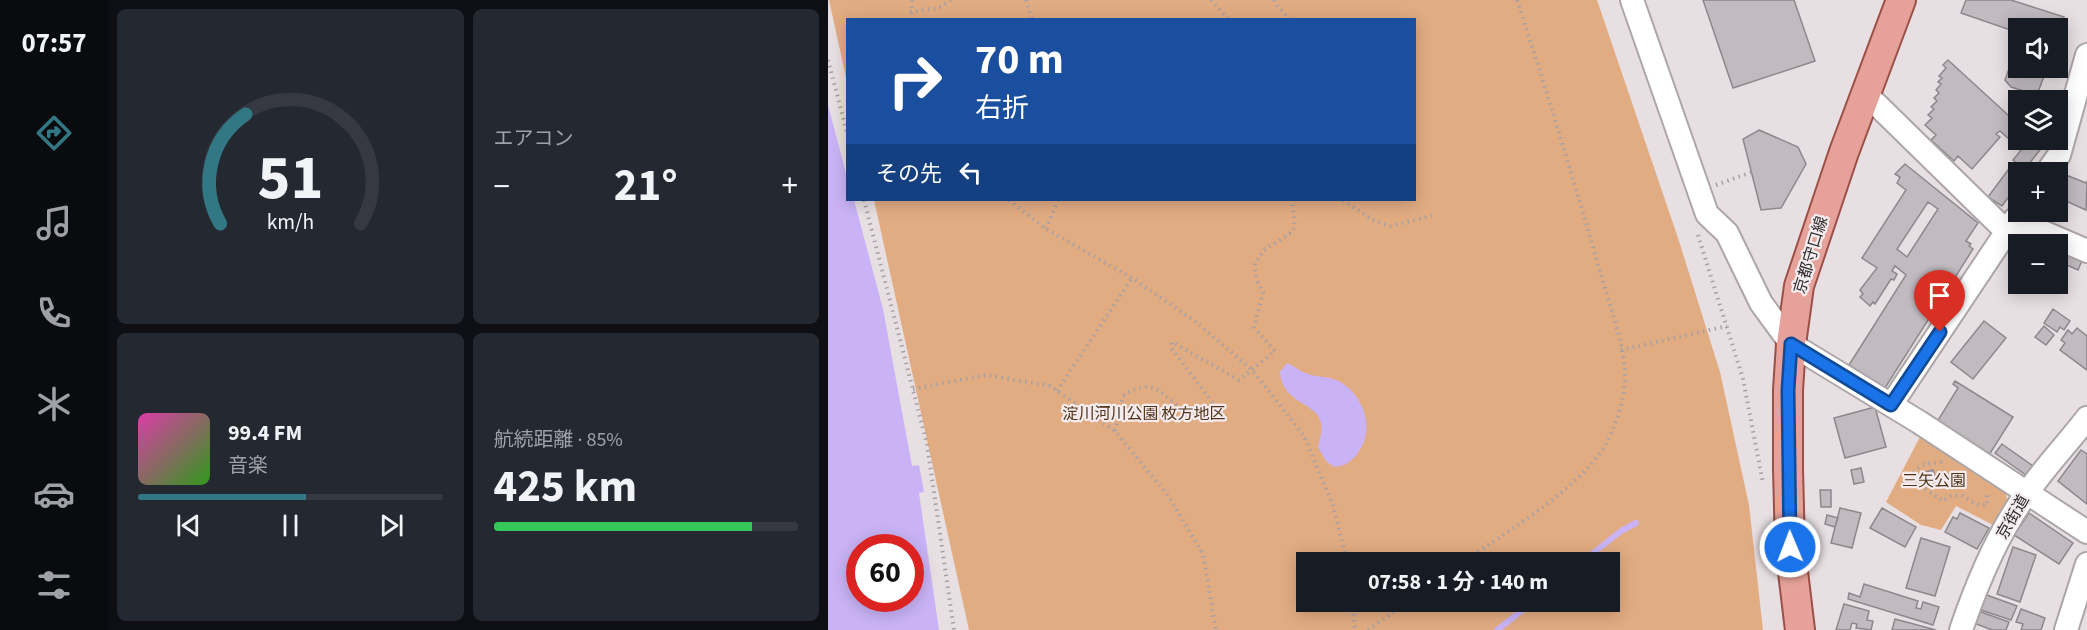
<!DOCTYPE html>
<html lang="ja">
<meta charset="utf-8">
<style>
:root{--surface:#171b24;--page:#242831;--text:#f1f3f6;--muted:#9ea1a6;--line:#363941;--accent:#327884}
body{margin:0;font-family:"Source Sans 3","Noto Sans JP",sans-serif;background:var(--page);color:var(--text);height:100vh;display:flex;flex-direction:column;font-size:22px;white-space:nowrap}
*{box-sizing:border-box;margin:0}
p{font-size:20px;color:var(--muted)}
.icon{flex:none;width:33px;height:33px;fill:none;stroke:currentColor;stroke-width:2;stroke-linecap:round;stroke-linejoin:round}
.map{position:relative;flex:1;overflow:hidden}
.sheet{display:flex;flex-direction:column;gap:9px;padding:9px;background:#0d0f14;width:720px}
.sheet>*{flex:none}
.hud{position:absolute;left:18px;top:18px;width:570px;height:183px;border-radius:0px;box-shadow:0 3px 15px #0003;background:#1a4fa0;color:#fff;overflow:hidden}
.buttons{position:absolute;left:1180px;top:18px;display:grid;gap:12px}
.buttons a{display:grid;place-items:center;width:60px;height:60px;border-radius:0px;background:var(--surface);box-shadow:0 3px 15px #0003;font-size:30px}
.speed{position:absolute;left:18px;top:534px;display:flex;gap:12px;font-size:30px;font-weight:700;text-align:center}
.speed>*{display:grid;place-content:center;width:78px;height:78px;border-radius:50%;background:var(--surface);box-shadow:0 3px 15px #0003;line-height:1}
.speed .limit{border:9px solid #d22;background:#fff;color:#111}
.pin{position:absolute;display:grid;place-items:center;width:51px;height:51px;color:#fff;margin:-62px -26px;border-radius:50% 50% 50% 0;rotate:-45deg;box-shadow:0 0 6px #0007}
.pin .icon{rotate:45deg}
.me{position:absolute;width:66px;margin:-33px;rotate:359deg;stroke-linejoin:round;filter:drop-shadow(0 0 4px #0008)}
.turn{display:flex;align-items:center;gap:21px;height:126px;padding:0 30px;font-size:27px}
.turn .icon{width:78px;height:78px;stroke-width:2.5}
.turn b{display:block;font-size:42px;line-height:51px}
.then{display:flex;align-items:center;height:57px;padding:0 30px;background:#0003;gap:12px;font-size:22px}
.big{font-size:45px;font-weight:700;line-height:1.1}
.sheet .card{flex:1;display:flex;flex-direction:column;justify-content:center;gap:9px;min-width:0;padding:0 21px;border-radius:9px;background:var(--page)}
.sheet .dial{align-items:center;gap:0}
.dial svg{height:156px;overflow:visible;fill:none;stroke:var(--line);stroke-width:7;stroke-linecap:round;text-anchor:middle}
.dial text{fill:var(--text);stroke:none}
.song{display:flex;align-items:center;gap:18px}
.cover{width:72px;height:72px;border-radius:9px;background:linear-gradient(135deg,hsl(320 70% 55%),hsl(110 70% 35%))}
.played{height:6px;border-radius:3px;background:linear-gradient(90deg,var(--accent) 55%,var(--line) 55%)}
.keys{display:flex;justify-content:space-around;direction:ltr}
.heat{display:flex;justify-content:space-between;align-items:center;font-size:33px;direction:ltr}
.charge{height:9px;border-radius:4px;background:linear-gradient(90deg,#34c759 85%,var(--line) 0)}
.sheet .tiles{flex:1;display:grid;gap:9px;grid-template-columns:repeat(2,1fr)}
.trip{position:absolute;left:468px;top:552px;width:324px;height:60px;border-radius:0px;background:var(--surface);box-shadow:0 3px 15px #0003;font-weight:700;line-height:60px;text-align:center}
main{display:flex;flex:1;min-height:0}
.tabs{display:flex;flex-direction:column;width:108px;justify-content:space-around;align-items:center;background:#090b0e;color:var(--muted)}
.tabs .icon{width:42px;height:42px}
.tabs .selected{color:var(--accent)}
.tabs b{font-size:27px;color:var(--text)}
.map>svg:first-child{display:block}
</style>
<main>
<nav class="tabs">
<b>07:57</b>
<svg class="icon selected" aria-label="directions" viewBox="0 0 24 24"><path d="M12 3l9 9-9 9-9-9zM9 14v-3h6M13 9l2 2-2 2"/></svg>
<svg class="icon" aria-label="music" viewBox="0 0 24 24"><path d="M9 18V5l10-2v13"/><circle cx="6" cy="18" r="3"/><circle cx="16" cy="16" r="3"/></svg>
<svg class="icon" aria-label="phone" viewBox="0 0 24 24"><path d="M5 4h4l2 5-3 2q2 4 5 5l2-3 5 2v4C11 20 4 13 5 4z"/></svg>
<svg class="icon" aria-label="climate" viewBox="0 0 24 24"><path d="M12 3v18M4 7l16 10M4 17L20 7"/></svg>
<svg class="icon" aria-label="car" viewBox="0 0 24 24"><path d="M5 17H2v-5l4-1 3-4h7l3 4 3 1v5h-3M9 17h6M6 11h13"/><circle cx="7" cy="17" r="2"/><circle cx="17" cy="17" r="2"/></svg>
<svg class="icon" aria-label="filters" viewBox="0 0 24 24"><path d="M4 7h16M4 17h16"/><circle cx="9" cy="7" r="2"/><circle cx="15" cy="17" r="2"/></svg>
</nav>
<section class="sheet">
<div class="tiles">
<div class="card dial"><svg viewBox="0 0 100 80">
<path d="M14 69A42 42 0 1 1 86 69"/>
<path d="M14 69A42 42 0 0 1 27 13" stroke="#327884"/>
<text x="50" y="56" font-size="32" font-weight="700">51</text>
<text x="50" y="72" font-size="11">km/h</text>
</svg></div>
<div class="card"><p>エアコン</p>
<div class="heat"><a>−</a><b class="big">21°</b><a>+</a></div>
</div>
<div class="card">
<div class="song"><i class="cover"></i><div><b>99.4 FM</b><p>音楽</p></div></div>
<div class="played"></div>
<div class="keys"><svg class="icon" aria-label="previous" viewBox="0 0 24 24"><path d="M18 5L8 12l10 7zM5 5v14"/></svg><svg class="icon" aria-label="pause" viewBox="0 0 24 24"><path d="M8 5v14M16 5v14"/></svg><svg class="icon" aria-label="next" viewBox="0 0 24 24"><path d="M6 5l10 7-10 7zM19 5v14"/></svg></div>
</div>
<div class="card"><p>航続距離 · 85%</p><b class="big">425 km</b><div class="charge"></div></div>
</div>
</section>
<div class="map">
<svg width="1259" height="630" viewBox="0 0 1259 630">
<rect width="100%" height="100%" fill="#e7dfe1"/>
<path fill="#e2ac83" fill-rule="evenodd" d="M1,0H769L851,241L892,372L921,505L935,630H141L46,200H586V20H20L19,82ZM478,562H782V602H478Z
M1094,433L1176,487L1180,504L1167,526L1128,506L1113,530L1093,525L1058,502Z"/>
<path fill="#c9b3f6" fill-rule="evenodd" d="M0,105L19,177L20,200H26L55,309L84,466L91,465L96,492L91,493L111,630H0ZM32,548H82V598H32Z
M459,363C466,366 473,372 480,374C489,377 499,376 508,380C532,390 546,422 534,446C527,459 520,466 506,467L498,461L490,447C492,439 495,430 493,423C489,402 454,404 452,372Z"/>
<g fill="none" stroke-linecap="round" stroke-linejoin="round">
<path stroke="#c9b3f6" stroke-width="6" d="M754,562L793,531L808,523
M669,630L705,602"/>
</g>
<path fill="#c1bbc0" stroke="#8d888d" stroke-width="1.5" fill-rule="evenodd" d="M875,0H966L987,61L905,88Z
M1138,0H1183L1236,17L1230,34V28H1191V33L1133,13Z
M1191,40V68H1219L1209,95L1183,87L1177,80Z
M1120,60L1191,125V132L1183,141L1172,131L1168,134L1172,137L1144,169L1130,156L1126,161L1103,140L1108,135L1097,125L1104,118L1100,115L1106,109L1103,107L1109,101L1106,98L1111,93L1108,90L1113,84L1110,82L1114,78L1111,76L1118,68L1115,65Z
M931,130L970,147L978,164L953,208L933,210L915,139Z
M1201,140L1204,143L1206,140L1215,146L1197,169L1185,160Z
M1077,164L1150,223L1138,241L1143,244L1141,246L1145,249L1057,388L1021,365L1078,275L1067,266L1064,271L1069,274L1066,280L1063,279L1047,304L1045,302L1042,306L1032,297L1035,294L1032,290L1049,268L1034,258L1078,190L1069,183L1072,177L1067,174ZM1100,202L1110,209L1079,257L1069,249Z
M1180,170L1191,178V183L1174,206L1160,197Z
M1238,175L1258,183L1259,181L1258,210L1231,198L1233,194L1230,193V184L1233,177L1237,179Z
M1230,247L1255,258L1250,270L1230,261Z
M1225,309L1242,321L1236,330L1232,327L1229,332L1216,323Z
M1156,321L1178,338L1145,379L1123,362Z
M1216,326L1226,335L1218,345L1207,337Z
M1249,328L1259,336V370L1232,350L1237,343L1233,340L1240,330L1244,334Z
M1127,381L1185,417L1161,455L1109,422L1130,388L1125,384Z
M1047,407L1058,447L1017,458L1006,418Z
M1174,444L1205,466L1198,475L1167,453Z
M1253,450L1259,454V504L1230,481Z
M1033,468L1036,482L1026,484L1023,470Z
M1105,470L1108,480L1096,483L1094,473Z
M992,490H1003V507H993Z
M1012,508L1033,513L1024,548L1003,543Z
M1054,508L1088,527L1077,547L1042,528Z
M1132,513L1161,528L1149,549L1117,532L1125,517L1129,519Z
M1201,513L1245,543L1231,564L1186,535Z
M999,515L1010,518L1007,527L997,524Z
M1093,538L1122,547L1107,596L1078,588Z
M1185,547L1208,555L1192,602L1169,594Z
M1036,584L1090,601L1088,608L1093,609L1095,602L1111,607L1105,625L1020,599L1021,593L1032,597Z
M1156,594L1189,606L1183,620L1150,609Z
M1016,604L1041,611L1039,620L1045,621L1043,630L1028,628L1029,624L1024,623L1022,630H1008Z
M1193,609L1217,618L1213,630H1193L1195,624L1188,622Z
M1150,611L1181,622L1178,630H1164L1146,623Z
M1067,619L1108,630H1064Z"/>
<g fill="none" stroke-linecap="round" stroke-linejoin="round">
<defs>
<path id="minor" d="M804,0L879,214L899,233L933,303L963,344L1091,422L1259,532
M1039,95L1178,231L1193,225L1215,232L1259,251
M1219,172L1231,155L1259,55
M1063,405L1187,219
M1133,630C1149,583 1169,534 1199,493C1217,467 1240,443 1259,418
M1238,630L1259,564"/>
<path id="major" d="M972,630L962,547L960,469V390L963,344L971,286L1016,152L1073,0"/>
</defs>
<use href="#minor" stroke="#ada6a8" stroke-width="26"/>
<use href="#major" stroke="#9b5047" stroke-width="32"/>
<path stroke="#a8a1a3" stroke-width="4" stroke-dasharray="1.5 4.5" stroke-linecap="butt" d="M198,0L204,20
M383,0L401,20
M446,0L450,7L463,20
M82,12L111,8L123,0
M83,20L84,0
M0,60L20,136
M888,185L924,172
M36,200L99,444L126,630
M181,200L218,229L304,278L368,322L425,371L476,436L505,505L519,562
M515,200L545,220L562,226L604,216
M218,229L230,200
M870,235L915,379L935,483
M793,350L899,326
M85,389L157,375L222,386L287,431L341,497L375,554L388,630
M229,391L304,278
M287,431L295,396C324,377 331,391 353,409L366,408L383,411L387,406L344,349V342L411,380L447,351L426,327L435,293L428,279L427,264L436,250L464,232L467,227L464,200
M1114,462C1101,463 1089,463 1084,477L1087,482L1115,501L1123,496L1133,495C1143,500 1147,507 1159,505V491
M635,562C681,530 748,492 778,444C788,427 799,391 797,370C793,333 779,297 769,261C744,173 717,87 689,0
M524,602L527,630
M540,630L580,602"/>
<use href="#minor" stroke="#fff" stroke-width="22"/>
<use href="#major" stroke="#e6a29a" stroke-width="28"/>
</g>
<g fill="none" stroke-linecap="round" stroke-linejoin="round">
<defs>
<path id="route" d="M962,547L960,390L963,344L1063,405L1112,332"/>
</defs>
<use href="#route" stroke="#114b97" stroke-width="15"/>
<use href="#route" stroke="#1a73e8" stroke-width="10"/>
</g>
<g text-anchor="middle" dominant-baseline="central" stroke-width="4.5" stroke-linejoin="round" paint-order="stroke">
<g font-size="16" fill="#2e2b2c" stroke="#f4ecee">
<text transform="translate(983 255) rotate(-73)">京都守口線</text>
<text transform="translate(1185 517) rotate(-60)">京街道</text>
</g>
<g font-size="16" fill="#533319" stroke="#f4ecee">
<text x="316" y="414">淀川河川公園 枚方地区</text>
<text x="1106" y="481">三矢公園</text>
</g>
</g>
</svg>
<div class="buttons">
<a><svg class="icon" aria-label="sound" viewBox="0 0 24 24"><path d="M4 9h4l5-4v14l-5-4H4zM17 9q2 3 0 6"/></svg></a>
<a><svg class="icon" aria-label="layers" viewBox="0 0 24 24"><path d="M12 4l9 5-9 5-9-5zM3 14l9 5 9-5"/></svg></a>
<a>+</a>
<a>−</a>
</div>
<div class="speed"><div class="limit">60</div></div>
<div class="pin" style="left:1112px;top:332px;background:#d93025"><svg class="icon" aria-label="arrive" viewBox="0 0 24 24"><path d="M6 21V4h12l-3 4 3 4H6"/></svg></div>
<svg class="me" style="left:962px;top:547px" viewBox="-20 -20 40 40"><circle r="17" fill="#1a73e8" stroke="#fff" stroke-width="3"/><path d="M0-11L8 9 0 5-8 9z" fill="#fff"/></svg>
<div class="trip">07:58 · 1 分 · 140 m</div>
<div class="hud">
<div class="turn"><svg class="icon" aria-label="right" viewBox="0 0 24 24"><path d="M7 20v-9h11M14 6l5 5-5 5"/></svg><div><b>70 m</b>右折</div></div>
<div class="then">その先<svg class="icon" aria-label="left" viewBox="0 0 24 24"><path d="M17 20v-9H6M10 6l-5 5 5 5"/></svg></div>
</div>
</div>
</main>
